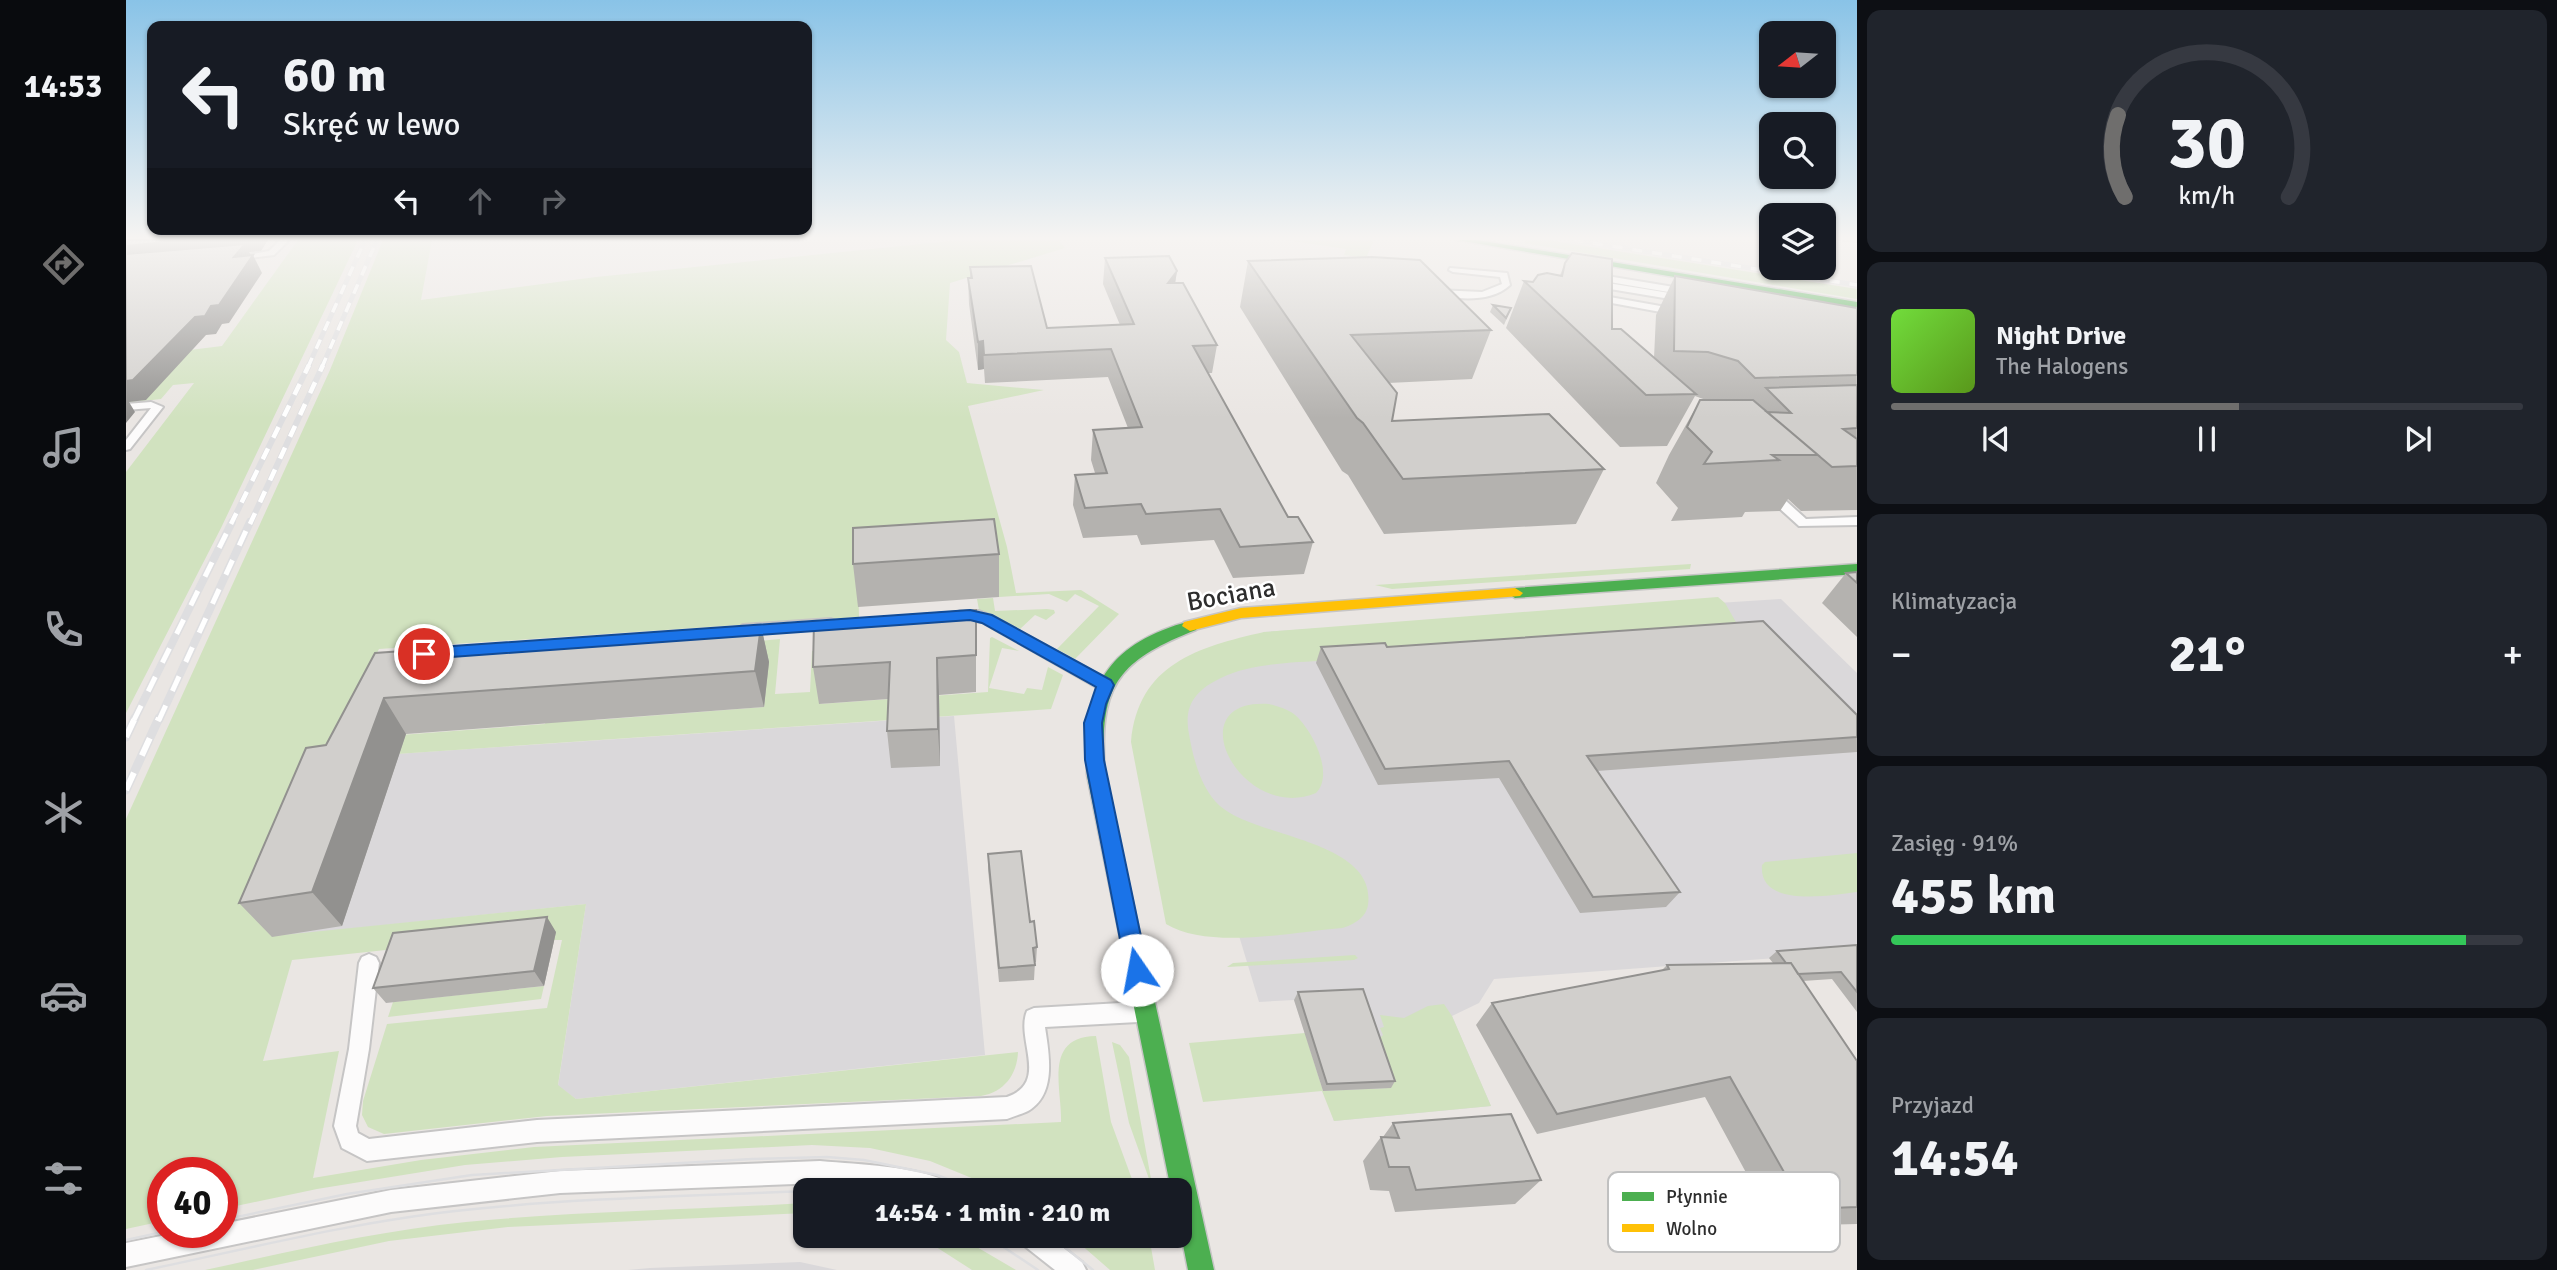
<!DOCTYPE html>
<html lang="pl">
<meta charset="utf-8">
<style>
:root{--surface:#171b24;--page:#20242c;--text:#f1f3f6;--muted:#9ea1a6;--line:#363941;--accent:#6f6e6d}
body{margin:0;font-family:Signika,sans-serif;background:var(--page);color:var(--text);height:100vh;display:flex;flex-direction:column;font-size:26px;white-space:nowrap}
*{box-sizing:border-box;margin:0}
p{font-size:23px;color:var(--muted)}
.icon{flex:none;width:38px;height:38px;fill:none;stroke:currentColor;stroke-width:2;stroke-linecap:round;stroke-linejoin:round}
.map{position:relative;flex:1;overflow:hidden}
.panel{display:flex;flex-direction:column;gap:10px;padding:10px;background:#0d0f14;width:700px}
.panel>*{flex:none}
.hud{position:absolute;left:21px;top:21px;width:665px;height:214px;border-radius:14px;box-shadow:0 2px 5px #0004;background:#171b24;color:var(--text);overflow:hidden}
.needle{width:46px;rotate:253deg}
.controls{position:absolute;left:1633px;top:21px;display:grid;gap:14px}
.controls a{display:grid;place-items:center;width:77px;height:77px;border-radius:14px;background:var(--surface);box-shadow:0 2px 5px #0004;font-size:35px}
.speed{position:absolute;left:21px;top:1157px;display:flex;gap:14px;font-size:35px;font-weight:700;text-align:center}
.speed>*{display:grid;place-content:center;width:91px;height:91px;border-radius:50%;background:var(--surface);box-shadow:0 2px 5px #0004;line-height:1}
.speed .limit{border:10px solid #d22;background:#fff;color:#111}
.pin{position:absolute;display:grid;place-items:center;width:60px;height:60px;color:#fff;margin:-30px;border:4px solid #fff;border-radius:50%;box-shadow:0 2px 7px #0007}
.me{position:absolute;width:77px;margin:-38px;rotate:348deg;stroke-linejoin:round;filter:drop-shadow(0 0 5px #0008)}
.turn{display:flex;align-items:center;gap:24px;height:147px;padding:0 21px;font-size:32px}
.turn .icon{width:91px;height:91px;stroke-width:2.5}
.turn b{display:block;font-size:49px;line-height:60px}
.lanes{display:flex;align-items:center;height:66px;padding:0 21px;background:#0003;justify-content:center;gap:35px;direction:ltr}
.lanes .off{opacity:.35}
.big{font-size:52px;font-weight:700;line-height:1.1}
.panel .tile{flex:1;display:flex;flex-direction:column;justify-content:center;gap:10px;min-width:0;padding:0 24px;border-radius:14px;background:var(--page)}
.panel .dial{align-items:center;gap:0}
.dial svg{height:182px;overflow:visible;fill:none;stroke:var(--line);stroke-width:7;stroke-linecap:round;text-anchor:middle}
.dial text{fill:var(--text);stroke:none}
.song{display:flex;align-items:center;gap:21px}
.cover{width:84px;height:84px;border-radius:10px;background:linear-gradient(135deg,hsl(100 70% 55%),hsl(90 70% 35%))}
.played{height:7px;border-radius:4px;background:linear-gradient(90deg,var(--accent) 55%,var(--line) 55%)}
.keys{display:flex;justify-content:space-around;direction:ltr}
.heat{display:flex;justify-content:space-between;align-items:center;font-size:38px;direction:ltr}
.charge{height:10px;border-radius:5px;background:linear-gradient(90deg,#34c759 91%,var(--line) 0)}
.trip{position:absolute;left:667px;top:1178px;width:399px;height:70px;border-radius:14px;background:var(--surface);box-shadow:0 2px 5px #0004;font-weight:700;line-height:70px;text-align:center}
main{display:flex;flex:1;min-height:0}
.tab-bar{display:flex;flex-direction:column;width:126px;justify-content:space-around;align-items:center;background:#090b0e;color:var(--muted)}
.tab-bar .icon{width:49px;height:49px}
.tab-bar .current{color:var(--accent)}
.tab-bar b{font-size:32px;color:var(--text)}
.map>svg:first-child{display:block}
</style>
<main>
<nav class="tab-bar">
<b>14:53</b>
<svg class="icon current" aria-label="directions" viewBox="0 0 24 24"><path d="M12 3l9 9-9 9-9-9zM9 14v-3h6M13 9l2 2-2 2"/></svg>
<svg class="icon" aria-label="music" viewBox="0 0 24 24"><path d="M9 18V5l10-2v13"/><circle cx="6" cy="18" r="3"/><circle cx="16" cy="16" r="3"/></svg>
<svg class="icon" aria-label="phone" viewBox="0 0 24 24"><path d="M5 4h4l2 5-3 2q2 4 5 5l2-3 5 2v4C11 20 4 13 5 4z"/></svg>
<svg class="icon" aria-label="climate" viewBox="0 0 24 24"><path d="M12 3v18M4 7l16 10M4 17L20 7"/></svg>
<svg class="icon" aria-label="car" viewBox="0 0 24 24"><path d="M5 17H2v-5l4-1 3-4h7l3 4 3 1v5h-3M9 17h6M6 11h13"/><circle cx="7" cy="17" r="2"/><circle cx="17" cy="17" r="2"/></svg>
<svg class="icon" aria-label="filters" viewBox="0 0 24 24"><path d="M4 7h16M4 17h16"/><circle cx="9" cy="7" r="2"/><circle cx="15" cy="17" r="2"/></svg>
</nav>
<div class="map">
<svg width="1731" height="1270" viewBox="0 0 1731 1270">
<rect width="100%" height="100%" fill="#eae6e3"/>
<path fill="#dad8da" d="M1655,599L1731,673V952L1368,979L1353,1003L1326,1016L1365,1106L1208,1121L1168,1000L1133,1002L1041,697L1138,632Z
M828,716L859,1055L450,1099L432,1086L460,904L146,937L182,760Z
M674,1262L711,1270H502L524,1268Z"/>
<path fill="#d1e2bf" d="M172,240H232L95,528L0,713V472L68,383L47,385L35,399L0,403V358L96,346Z
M257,240H306L295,300L470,277L834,240H933L939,248L824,283L820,340L833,352L841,383L918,390L842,406L881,547L890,593L955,590L993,614L949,659L931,649L973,606L949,594L941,602L923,594L873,597L732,571L733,617L253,649L244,666L248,737L419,724L434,676L470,720L638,707L642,662L622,642L654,639L649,694L684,692L686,651H689L694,704L862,692L864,638L866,637L893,651L876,648L863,688L898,694L901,688L916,690L922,667L937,675L925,709L183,760L147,936L460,904L432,1085L450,1099L892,1052C891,1075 878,1092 855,1096L421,1116L258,1134L242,1127L236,1115L237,1101L261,1024L421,1008L436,940H428L429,932L166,960L137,1061L213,1051L187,1178L295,1160L408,1147L935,1122C936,1088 917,1037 970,1036L985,1122L1010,1190H875L804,1161L744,1148L686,1145L436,1157L339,1165L191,1189L96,1209V1172H37V1221L0,1229V819L204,370Z
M1159,240H1248L1240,258L1218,255L1220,249Z
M1399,240H1421L1731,289V299L1398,243Z
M1565,564L1564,569L1266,589L1249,585Z
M1592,597L1599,603L1614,629C1494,639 1374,649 1254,659C1210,662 1137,658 1097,677C1071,689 1057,704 1063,734C1067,758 1075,789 1094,806C1130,838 1251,840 1242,905C1240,918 1227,925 1216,928C1167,932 1082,950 1040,924L1005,742C1012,664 1072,647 1138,632Z
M867,598L869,611L921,609L928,610L929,613L920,620L909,615L894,629L853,610L851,599Z
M1143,704C1151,706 1161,709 1168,714C1186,729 1209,774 1190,793C1116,824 1049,698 1143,704Z
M1731,853V892C1706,895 1632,909 1636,865L1639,862Z
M1229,955L1232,958L1228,960L1101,967L1107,963Z
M418,986L415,999L262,1017L267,1002Z
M1318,1004L1326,1016L1365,1106L1208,1121L1196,1091L1077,1102L1063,1043L1179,1033L1197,1091L1264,1088L1253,1039L1257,1035L1254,1028L1258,1027L1254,1015L1278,1018L1302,1006Z
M986,1042L994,1045L1003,1057L1027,1190L1003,1123Z
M679,1203V1213L382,1227L263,1241L127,1270H79C165,1251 252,1231 340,1222C453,1211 566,1210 679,1203Z
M793,1236H832L890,1270H846Z
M945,1236H1023L1029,1270H984Z"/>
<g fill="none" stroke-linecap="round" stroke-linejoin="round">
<defs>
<path id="lane" d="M154,240H163L148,255L109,260L105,258L143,251Z
M1324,268L1381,273L1384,285C1365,303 1332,299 1308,295L1307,293L1311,290L1356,292L1376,284L1374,277L1327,272L1323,270Z
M1469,274L1560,289L1564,292L1560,295L1466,279V275Z
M1469,281L1556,295L1560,298L1556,301L1466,286V282Z
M1467,294L1551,309L1555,312L1551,315L1464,299L1463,297Z
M25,402L37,407L4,449L0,450V440L25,408L0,410V404Z
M1646,491L1650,492L1680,519L1731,517V525L1673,526L1642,498V492Z
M834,611H853L866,616L984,681L986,685L984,689H974L856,622L829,619L827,616L829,613Z
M705,619L710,621L712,624L710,627L617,635L610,630L617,625Z
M243,954L250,957L253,963L243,1049L230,1126L232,1133L243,1139L411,1120L881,1097C924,1082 889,1039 901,1011L908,1008L1012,1002L1019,1005L1022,1012L1019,1019L1012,1022L919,1027C923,1054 931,1094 902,1111C896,1114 888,1116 881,1119L411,1142L241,1161L216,1148L208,1126L223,1049L233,963L236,957Z
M694,1161C737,1165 783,1165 824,1182L827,1190H768L694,1183L434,1193L265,1212L0,1267V1243L55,1232H96V1224L265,1190L434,1171Z
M892,1236H922L956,1262L960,1270H929L896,1244Z"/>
<path id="fast" d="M1331,240H1351L1731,302V308Z
M1731,564V574L1389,598L1381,593L1389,588Z
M1064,621L1072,626L1070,630C988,662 973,688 979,775L1088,1270H1062L1054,1230V1190H1045L961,775C957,690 977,645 1064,621Z"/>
<path id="slow" d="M1389,588L1397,593L1394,596L1115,618L1064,631L1056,626L1058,622L1115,608Z"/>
</defs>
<use href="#lane" stroke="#c6c5c5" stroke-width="4"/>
<use href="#fast" stroke="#c6c5c5" stroke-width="3"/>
<use href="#slow" stroke="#c6c5c5" stroke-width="3"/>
<use href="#lane" fill="#fcfbfb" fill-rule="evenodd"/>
<use href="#fast" fill="#4caf50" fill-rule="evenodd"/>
<use href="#slow" fill="#ffc107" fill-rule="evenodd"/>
<path stroke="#dedee0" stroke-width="2.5" d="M96,1220L221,1194L346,1175L626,1159L701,1157L738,1160L811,1175L849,1190
M861,1236L912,1270
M925,1236L967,1270
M0,1240L37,1232
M20,1270C125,1248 232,1221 339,1210C452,1198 566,1196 679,1191"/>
<defs>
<path id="rail-far3" d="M1447,240L1731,285
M182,367L239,240
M196,367L251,240"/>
<path id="rail-far2" d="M105,524L183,365
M124,524L197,365"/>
<path id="rail-far1" d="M8,720L106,522
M33,720L124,522"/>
<path id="rail" d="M0,737L9,718
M0,790L33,718"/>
</defs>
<use href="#rail-far3" stroke="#dedee0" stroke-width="5"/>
<use href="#rail-far2" stroke="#dedee0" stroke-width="6"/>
<use href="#rail-far1" stroke="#dedee0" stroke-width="8"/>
<use href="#rail" stroke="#dedee0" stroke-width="9"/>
<use href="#rail-far3" stroke="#fff" stroke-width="3.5" stroke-dasharray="10" stroke-linecap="butt"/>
<use href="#rail-far2" stroke="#fff" stroke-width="4.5" stroke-dasharray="12" stroke-linecap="butt"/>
<use href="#rail-far1" stroke="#fff" stroke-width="5" stroke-dasharray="16" stroke-linecap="butt"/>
<use href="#rail" stroke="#fff" stroke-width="6" stroke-dasharray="19" stroke-linecap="butt"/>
</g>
<path fill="#b4b2af" d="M1637,240H1645V247L1640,246Z
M1705,240H1731V243Z
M979,258L1051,271L1049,283L1091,345L1086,373H1082L1162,517L1187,542L1178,574L1107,578L1088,540L1015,545L1011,535L957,538L947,505L949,475L969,473L965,460L967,430L1002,428L982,377L859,383L858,369L852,370L843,304L842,278H844V267L921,328L994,325L977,284Z
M1122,261L1365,330L1346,379L1262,383L1266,421L1478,469L1450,524L1258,534L1222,475L1216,471L1114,307Z
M1439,263L1486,329L1528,358L1530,315L1549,276L1731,308V510L1675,511L1662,499L1654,511L1619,512L1616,517L1545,521L1552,508L1530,483L1543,455L1574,400H1580L1569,396L1541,446L1494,447L1380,328L1398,281L1407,282L1434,275Z
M1367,305L1385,308L1378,325L1364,312Z
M873,554V597L732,607L727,564Z
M1731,572V637L1696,603L1720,573Z
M850,610V692L813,695L814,766L765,768L761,731L762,699L693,704L687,667Z
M635,626L643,662L638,707L280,734L216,926L146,937L113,903L200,745L249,653Z
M1195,647H1261L1731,715V752L1471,771L1554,892L1540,907L1454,913L1373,778L1252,785L1190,663Z
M862,854L904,922L911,947L910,962H909L908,980L873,982L862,869Z
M430,932L418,986L260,1003L247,988Z
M1731,945V1012L1706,979L1677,981L1731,1061V1224L1649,1226L1579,1097L1411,1134L1350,1025L1366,1003L1536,970L1541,965L1647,963L1643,958L1651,951Z
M1172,992L1269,1081L1265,1088L1197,1091L1168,1000Z
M1267,1123L1415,1180L1389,1204L1269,1212L1263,1191L1244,1190L1237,1161L1255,1137H1257Z"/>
<path fill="#92918f" d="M60,240H142L135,251L123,252L126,257L127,255L136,273L103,323L96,324L90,334L80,335L20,400L3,402L9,412L0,423V246Z
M1051,271L1047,297L1042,283Z
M857,341L858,369L852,370V342Z
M635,626L643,662L638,707L629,671Z
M811,658L813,695L814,766L812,729Z
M258,698L280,734L216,926L186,892Z
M421,917L430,932L418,986L408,971Z"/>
<path fill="#d1cfcc" stroke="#92918f" stroke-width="2" d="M0,240H60L0,246Z
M119,244L108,257L127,255L93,305L85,306L79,316L69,317L7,380L0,381V254Z
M1446,253L1486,259V329H1495L1570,394L1520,395L1398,281L1407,282L1412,275L1421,273L1436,276L1439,263Z
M1043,256L1051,271L1042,283H1057L1091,345L1067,346L1162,517H1172L1187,542L1114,547L1094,509L1020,514L1015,504L959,508L949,475L981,473L967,430L1016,427L985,349L858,355L857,341L852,342L842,278H846L844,267L905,266L921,328L1008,324L979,258Z
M1246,257L1294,260L1365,330L1225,335L1271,393L1266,421L1423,414L1478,469L1277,479L1237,423L1231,418L1122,261Z
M1549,276L1731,308V375L1629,378L1612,361L1582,352L1548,351Z
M1367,305L1385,308L1380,318Z
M1731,385V428L1717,429L1731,439V466L1706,467L1641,412L1665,413L1640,388Z
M1574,400H1627L1692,455H1646L1653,460L1578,464L1586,452L1561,427Z
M868,519L873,554L727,564V528Z
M1731,572V583L1720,573Z
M850,610V655L811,658L812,729L761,731L764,662L687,667L688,622Z
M1637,621L1731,715V737L1461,756L1554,892L1467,897L1383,761L1259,769L1195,647L1259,643L1261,647Z
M635,626L629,671L258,698L186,892L113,903L180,748L200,745L249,653Z
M895,851L904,922L908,921L911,947L907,948L909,965L873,968L862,854Z
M421,917L408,971L247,988L267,933Z
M1731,945V992L1715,972L1672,974L1665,963H1660L1651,951Z
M1665,963L1731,1061V1207L1679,1209L1604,1077L1431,1114L1366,1003L1543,969L1541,965Z
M1237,989L1269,1081L1201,1084L1172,992Z
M1385,1114L1415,1180L1290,1190L1283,1167H1263L1255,1137L1273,1138L1267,1123Z"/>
<linearGradient id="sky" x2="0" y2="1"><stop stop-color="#89c3e7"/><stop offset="0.57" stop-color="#f6f4f2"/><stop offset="1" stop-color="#f6f4f2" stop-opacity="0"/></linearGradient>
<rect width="1731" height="418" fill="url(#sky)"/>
<path fill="#1a73e8" stroke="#114b97" stroke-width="2" d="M844,610L866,615L985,680L988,685L980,704L976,723L978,760L1022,970L1019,977L1011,980L1003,977L1000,970L959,760L958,723L970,687L856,623L844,620L298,659L290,654L298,648Z"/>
<g text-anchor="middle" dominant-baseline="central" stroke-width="5" stroke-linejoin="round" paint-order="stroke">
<g font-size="26" fill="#2d2d2d" stroke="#fff">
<text transform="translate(1105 595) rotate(-10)">Bociana</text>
</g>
</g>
<rect x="1482" y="1172" width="232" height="80" rx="10" fill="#fff" stroke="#c0c0c0" stroke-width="2"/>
<rect x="1496" y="1192" width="32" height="9" fill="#4caf50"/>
<rect x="1496" y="1224" width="32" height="8" fill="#ffc107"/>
<g font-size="19" fill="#2d2d2d">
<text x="1540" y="1203">Płynnie</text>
<text x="1540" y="1235">Wolno</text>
</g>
</svg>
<div class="controls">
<a><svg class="needle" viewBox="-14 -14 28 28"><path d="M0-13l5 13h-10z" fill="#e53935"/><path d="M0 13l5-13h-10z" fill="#9ea1a6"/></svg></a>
<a><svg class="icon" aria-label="search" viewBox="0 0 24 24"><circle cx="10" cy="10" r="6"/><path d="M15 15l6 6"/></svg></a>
<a><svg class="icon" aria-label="layers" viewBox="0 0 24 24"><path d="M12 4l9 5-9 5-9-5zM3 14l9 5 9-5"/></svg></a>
</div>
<div class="speed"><div class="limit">40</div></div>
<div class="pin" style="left:298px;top:654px;background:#d93025"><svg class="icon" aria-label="arrive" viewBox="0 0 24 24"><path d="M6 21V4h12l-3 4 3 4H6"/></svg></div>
<svg class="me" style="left:1011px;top:970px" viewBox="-20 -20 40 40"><circle r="19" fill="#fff"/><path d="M0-13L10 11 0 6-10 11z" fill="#1a73e8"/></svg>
<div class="trip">14:54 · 1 min · 210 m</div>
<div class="hud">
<div class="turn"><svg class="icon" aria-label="left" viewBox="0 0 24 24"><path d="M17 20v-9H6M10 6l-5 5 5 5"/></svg><div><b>60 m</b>Skręć w lewo</div></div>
<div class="lanes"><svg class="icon" aria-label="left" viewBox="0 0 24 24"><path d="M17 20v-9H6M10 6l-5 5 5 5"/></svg><svg class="icon off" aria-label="ahead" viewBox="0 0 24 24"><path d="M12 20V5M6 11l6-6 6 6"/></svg><svg class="icon off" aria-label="right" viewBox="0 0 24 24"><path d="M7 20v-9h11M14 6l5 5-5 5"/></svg></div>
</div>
</div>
<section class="panel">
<div class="tile dial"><svg viewBox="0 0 100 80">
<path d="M14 69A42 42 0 1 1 86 69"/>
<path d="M14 69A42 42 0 0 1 11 33" stroke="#6f6e6d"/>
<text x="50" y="56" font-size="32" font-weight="700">30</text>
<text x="50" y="72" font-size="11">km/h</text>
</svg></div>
<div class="tile">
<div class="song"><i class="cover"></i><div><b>Night Drive</b><p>The Halogens</p></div></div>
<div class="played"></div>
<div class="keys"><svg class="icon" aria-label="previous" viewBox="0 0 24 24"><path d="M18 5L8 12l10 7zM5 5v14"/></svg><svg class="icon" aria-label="pause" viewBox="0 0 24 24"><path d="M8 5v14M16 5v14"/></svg><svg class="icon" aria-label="next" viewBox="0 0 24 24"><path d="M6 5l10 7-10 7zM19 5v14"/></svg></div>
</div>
<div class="tile"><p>Klimatyzacja</p>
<div class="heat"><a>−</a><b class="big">21°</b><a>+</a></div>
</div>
<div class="tile"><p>Zasięg · 91%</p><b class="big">455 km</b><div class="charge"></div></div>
<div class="tile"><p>Przyjazd</p><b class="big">14:54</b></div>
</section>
</main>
